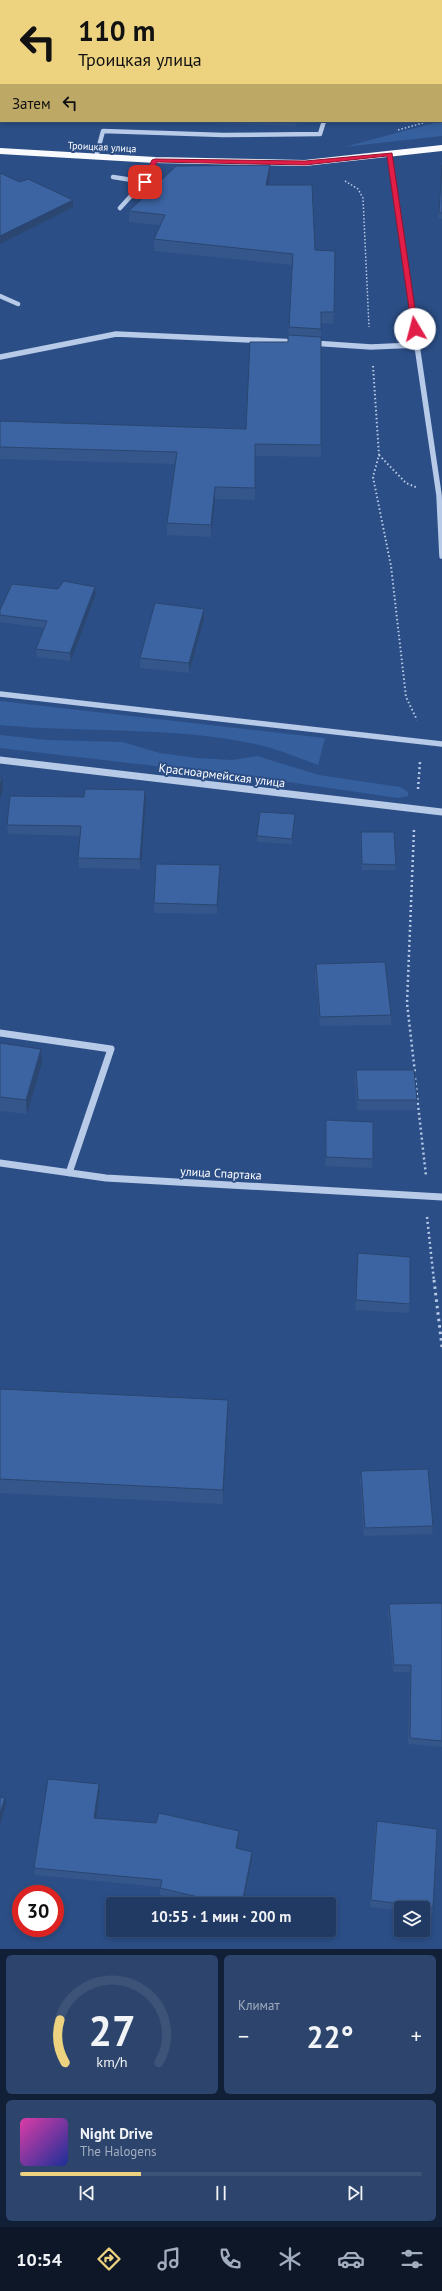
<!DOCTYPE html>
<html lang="ru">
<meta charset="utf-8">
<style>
:root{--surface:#203a64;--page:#2d456d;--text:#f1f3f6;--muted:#a2adbf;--line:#3d5478;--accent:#edd380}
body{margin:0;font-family:"PT Sans",sans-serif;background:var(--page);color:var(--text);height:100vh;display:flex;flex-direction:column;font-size:15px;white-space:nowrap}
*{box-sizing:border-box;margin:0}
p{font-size:13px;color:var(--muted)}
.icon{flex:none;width:22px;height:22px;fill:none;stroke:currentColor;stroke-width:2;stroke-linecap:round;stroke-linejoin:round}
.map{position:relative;height:1949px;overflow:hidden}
.side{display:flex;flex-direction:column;gap:6px;padding:6px;background:#122037;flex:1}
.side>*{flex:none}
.banner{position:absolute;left:0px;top:0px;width:442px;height:122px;box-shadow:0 2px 6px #0003,0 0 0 1px var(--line);background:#edd380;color:#111;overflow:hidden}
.buttons{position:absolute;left:394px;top:1901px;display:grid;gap:8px}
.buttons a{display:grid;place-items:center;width:36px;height:36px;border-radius:4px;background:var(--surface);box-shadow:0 2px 6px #0003,0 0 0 1px var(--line);font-size:20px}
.speed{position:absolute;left:12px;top:1885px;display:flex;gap:8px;font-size:20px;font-weight:700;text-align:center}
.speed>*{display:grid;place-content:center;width:52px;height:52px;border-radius:50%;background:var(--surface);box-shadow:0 2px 6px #0003,0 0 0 1px var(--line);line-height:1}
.speed .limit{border:6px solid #d22;background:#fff;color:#111}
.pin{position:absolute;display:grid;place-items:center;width:34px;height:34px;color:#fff;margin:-17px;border-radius:8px;box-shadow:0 2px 6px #0006}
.me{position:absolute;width:44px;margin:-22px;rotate:352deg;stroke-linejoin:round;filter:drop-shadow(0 0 3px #0008)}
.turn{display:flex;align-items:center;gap:14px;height:84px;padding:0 12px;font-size:18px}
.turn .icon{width:52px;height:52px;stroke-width:2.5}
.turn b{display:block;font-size:28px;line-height:34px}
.then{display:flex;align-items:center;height:38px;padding:0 12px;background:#0003;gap:8px;font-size:15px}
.big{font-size:30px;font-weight:700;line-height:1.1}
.side .widget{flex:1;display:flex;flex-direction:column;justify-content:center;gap:6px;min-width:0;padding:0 14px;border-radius:6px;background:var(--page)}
.side .dial{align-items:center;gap:0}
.dial svg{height:104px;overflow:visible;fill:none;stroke:var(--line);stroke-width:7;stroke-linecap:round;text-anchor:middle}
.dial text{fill:var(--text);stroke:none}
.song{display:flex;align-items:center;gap:12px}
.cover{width:48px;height:48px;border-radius:6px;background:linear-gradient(135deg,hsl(320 70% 55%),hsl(230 70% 35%))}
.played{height:4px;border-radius:2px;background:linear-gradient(90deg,var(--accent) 30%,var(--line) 30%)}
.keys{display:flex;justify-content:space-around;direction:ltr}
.heat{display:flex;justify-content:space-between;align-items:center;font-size:22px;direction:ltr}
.side .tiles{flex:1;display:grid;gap:6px;grid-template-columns:1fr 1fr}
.widget:last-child{grid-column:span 2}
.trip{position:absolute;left:106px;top:1897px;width:230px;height:40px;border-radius:4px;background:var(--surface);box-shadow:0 2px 6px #0003,0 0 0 1px var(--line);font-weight:700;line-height:40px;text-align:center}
.tabs{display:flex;height:64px;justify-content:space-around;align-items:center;background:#0d1728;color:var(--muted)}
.tabs .icon{width:28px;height:28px}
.tabs .active{color:var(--accent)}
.tabs b{font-size:18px;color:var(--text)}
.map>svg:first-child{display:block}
</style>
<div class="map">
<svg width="442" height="1949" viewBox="0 0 442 1949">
<rect width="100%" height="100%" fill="#2b4e86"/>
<path fill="#365f9d" d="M442,120V136L344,147L441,121Z
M0,701L325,738L318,765C298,758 276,748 255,744C171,726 85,733 0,725Z
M0,735L47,740L122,742L160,753L197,758L232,760L257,756L319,775L400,787L408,792V796L398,798L267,779L0,748Z"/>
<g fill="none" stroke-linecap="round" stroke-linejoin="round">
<path fill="#1f3a67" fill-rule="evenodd" d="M44,0H78L43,1Z
M0,17H1V37H0Z"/>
<path stroke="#b7cae7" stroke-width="1.5" stroke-dasharray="1.5 2" stroke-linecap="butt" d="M398,130L430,121
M345,181L358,189L363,198L369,327"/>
<path stroke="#b7cae7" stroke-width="2" stroke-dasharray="1.5 2.5" stroke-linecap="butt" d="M373,366L379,455L373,477L391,566L406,697L417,720
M379,455L406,483L418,488"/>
<path stroke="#b7cae7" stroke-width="2.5" stroke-dasharray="2 3" stroke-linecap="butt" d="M418,789L420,762
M414,830L407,1003L415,1073
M415,1078L426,1176
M427,1217L434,1281"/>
<path stroke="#b7cae7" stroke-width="3" stroke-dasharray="2.5 4" stroke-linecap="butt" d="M434,1280L442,1347"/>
<path stroke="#b7cae7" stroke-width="4.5" d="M389,154L415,333
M96,157L103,131L223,135L320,134L324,121
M113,177L145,182
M120,208L140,186L155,160
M0,296L18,304"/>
<path stroke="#b7cae7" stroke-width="5.5" d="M415,332L439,495L442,556
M312,343L371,347L417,345
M0,357L116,334L297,342
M0,694L442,744"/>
<path stroke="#b7cae7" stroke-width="7" d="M0,760L442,812
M0,1033L111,1049L69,1173
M0,1163L106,1178L442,1197"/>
<path stroke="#f8fafe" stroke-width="6" d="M0,151L155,160L305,163L442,148"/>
</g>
<path fill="#34568b" d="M162,121H297L296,126Z
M442,164V219L438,218Z
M270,176L268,185L315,250L334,312L333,324L321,323V457L255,456V500L215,499L211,537L167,535V523L176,464L0,459V421L246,429L288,342L292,265L154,251V239L160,225L129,222V211Z
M95,587L96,594L71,661L37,657L36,649L44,628L0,622V610L58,589Z
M204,609V619L189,673L140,668V658Z
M145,790L146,800L141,869L79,868L78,858L80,836L8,834L7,825L84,797Z
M295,814L292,844L257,842V836Z
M361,832L396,865L395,870H362L360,838Z
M220,875L217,914L154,913V903Z
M316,964L391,1015V1025L320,1026L315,974Z
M0,1043L42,1063L27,1114L0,1111Z
M356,1070L417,1100L416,1110H357L355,1080Z
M326,1120L373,1159L372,1168L325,1166Z
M358,1253L410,1304L409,1313L355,1310Z
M0,1389L228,1400V1414L223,1504L0,1493Z
M361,1471L433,1526L432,1534L364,1536L360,1479Z
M442,1603V1747L408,1744L410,1672H393L388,1611L389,1604Z
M100,1791L96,1818L239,1831V1838L237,1849L252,1852V1859L243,1904H199L160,1895V1887L35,1875L34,1868Z
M377,1821L433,1908L432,1915L423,1914V1908H401V1911L370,1907L375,1828Z"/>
<path fill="#2a4671" d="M270,165V176L266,196V185Z
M73,200V207L0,244V236Z
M215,487V499L211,537V525Z
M95,587L96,594L71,661L70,653Z
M204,609V619L189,673V663Z
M2,778L3,788L0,799V785Z
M145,790L146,800L141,869L140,859Z
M220,865V875L217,914V905Z
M41,1049L42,1063L27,1114L26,1100Z
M228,1400V1414L223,1504V1490Z
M99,1784L100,1791L95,1825L94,1818Z
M5,1798L6,1804L0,1825V1814Z
M239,1831V1838L236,1856V1848Z
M252,1852V1859L243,1904H242Z"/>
<path fill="#3c64a2" stroke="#2a4671" d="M270,165L266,185H312L315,250L335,251L334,312H321V329L289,327L293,254L154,239L165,215L129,211L176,166Z
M442,165V213H439Z
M0,173L20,182L28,179L73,200L0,236Z
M288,335L321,337V445L255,444V488L215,487L211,525L167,523L177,452L0,447V421L246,429L250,342H288Z
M64,581L95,587L70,653L36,649L47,621L0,615V610L12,584L58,589Z
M155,603L204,609L189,663L140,658Z
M0,778H2L0,785Z
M85,789L145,790L140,859L78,858L81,826L7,825L10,796L84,797Z
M260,812L295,814L292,839L257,836Z
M361,832H394L396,865L362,864Z
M156,864L220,865L217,905L154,903Z
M385,962L391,1015L320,1017L316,964Z
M0,1043L41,1049L26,1100L0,1097Z
M356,1070H414L417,1100H358Z
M326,1120L373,1122V1159L326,1157Z
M358,1253L410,1257V1304L356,1300Z
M0,1389L228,1400L223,1490L0,1479Z
M428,1469L433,1526L365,1528L361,1471Z
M442,1603V1741L410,1738L411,1665H394L389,1604Z
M48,1779L99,1784L94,1818L156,1823L159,1813L239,1831L236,1848L252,1852L242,1904H228L160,1888L162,1880L34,1868Z
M0,1797L5,1798L0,1814Z
M377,1821L437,1829L433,1908L371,1900Z"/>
<path fill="#e11d48" stroke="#92132f" d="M392,153L418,329L415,331L412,329L387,156L305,165L157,162L147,183L142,182L152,160L155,159L305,161Z"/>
<g text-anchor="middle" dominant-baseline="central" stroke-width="4" stroke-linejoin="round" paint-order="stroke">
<g font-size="10" fill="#fff" stroke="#2b4e86">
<text transform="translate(102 147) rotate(3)">Троицкая улица</text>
</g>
<g font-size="12" fill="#fff" stroke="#2b4e86">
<text transform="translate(222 775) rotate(7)">Красноармейская улица</text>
<text transform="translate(221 1173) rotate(3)">улица Спартака</text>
</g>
</g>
</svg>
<div class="buttons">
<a><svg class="icon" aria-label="layers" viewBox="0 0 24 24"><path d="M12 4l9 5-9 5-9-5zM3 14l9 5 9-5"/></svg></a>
</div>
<div class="speed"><div class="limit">30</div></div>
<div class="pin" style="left:145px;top:182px;background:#d93025"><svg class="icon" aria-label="arrive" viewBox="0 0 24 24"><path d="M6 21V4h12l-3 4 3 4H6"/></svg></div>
<svg class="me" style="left:415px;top:329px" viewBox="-20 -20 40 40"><circle r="19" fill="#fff"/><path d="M0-13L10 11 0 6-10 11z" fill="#e11d48"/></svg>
<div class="trip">10:55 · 1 мин · 200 m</div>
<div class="banner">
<div class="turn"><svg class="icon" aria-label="left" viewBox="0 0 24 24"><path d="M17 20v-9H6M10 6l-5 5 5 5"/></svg><div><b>110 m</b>Троицкая улица</div></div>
<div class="then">Затем<svg class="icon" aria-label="left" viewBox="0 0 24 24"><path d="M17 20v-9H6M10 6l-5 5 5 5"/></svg></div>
</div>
</div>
<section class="side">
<div class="tiles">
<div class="widget dial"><svg viewBox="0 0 100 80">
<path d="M14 69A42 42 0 1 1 86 69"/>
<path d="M14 69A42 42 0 0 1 10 36" stroke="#edd380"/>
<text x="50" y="56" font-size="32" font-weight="700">27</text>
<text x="50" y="72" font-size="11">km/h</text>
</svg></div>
<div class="widget"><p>Климат</p>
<div class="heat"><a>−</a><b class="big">22°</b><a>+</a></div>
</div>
<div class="widget">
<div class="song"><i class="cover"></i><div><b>Night Drive</b><p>The Halogens</p></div></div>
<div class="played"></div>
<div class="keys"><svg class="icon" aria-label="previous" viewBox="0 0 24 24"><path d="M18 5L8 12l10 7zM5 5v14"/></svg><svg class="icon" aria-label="pause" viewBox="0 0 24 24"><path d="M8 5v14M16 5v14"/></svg><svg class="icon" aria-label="next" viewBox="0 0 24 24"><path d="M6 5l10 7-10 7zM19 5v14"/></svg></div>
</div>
</div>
</section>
<nav class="tabs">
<b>10:54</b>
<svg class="icon active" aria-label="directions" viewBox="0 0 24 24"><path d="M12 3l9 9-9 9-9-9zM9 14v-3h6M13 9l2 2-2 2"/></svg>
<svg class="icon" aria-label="music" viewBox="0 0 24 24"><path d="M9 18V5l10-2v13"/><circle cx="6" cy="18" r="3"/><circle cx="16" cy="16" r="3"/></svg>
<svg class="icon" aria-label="phone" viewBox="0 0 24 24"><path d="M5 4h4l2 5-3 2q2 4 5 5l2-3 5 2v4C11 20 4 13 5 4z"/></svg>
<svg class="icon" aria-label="climate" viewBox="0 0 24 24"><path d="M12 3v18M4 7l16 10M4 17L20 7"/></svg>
<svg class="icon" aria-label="car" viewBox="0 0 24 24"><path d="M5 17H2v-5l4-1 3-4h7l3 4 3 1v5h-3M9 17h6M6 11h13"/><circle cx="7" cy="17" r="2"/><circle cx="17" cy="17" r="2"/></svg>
<svg class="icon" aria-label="filters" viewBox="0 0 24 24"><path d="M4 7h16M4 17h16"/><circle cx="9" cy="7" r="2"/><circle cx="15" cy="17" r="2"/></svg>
</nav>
